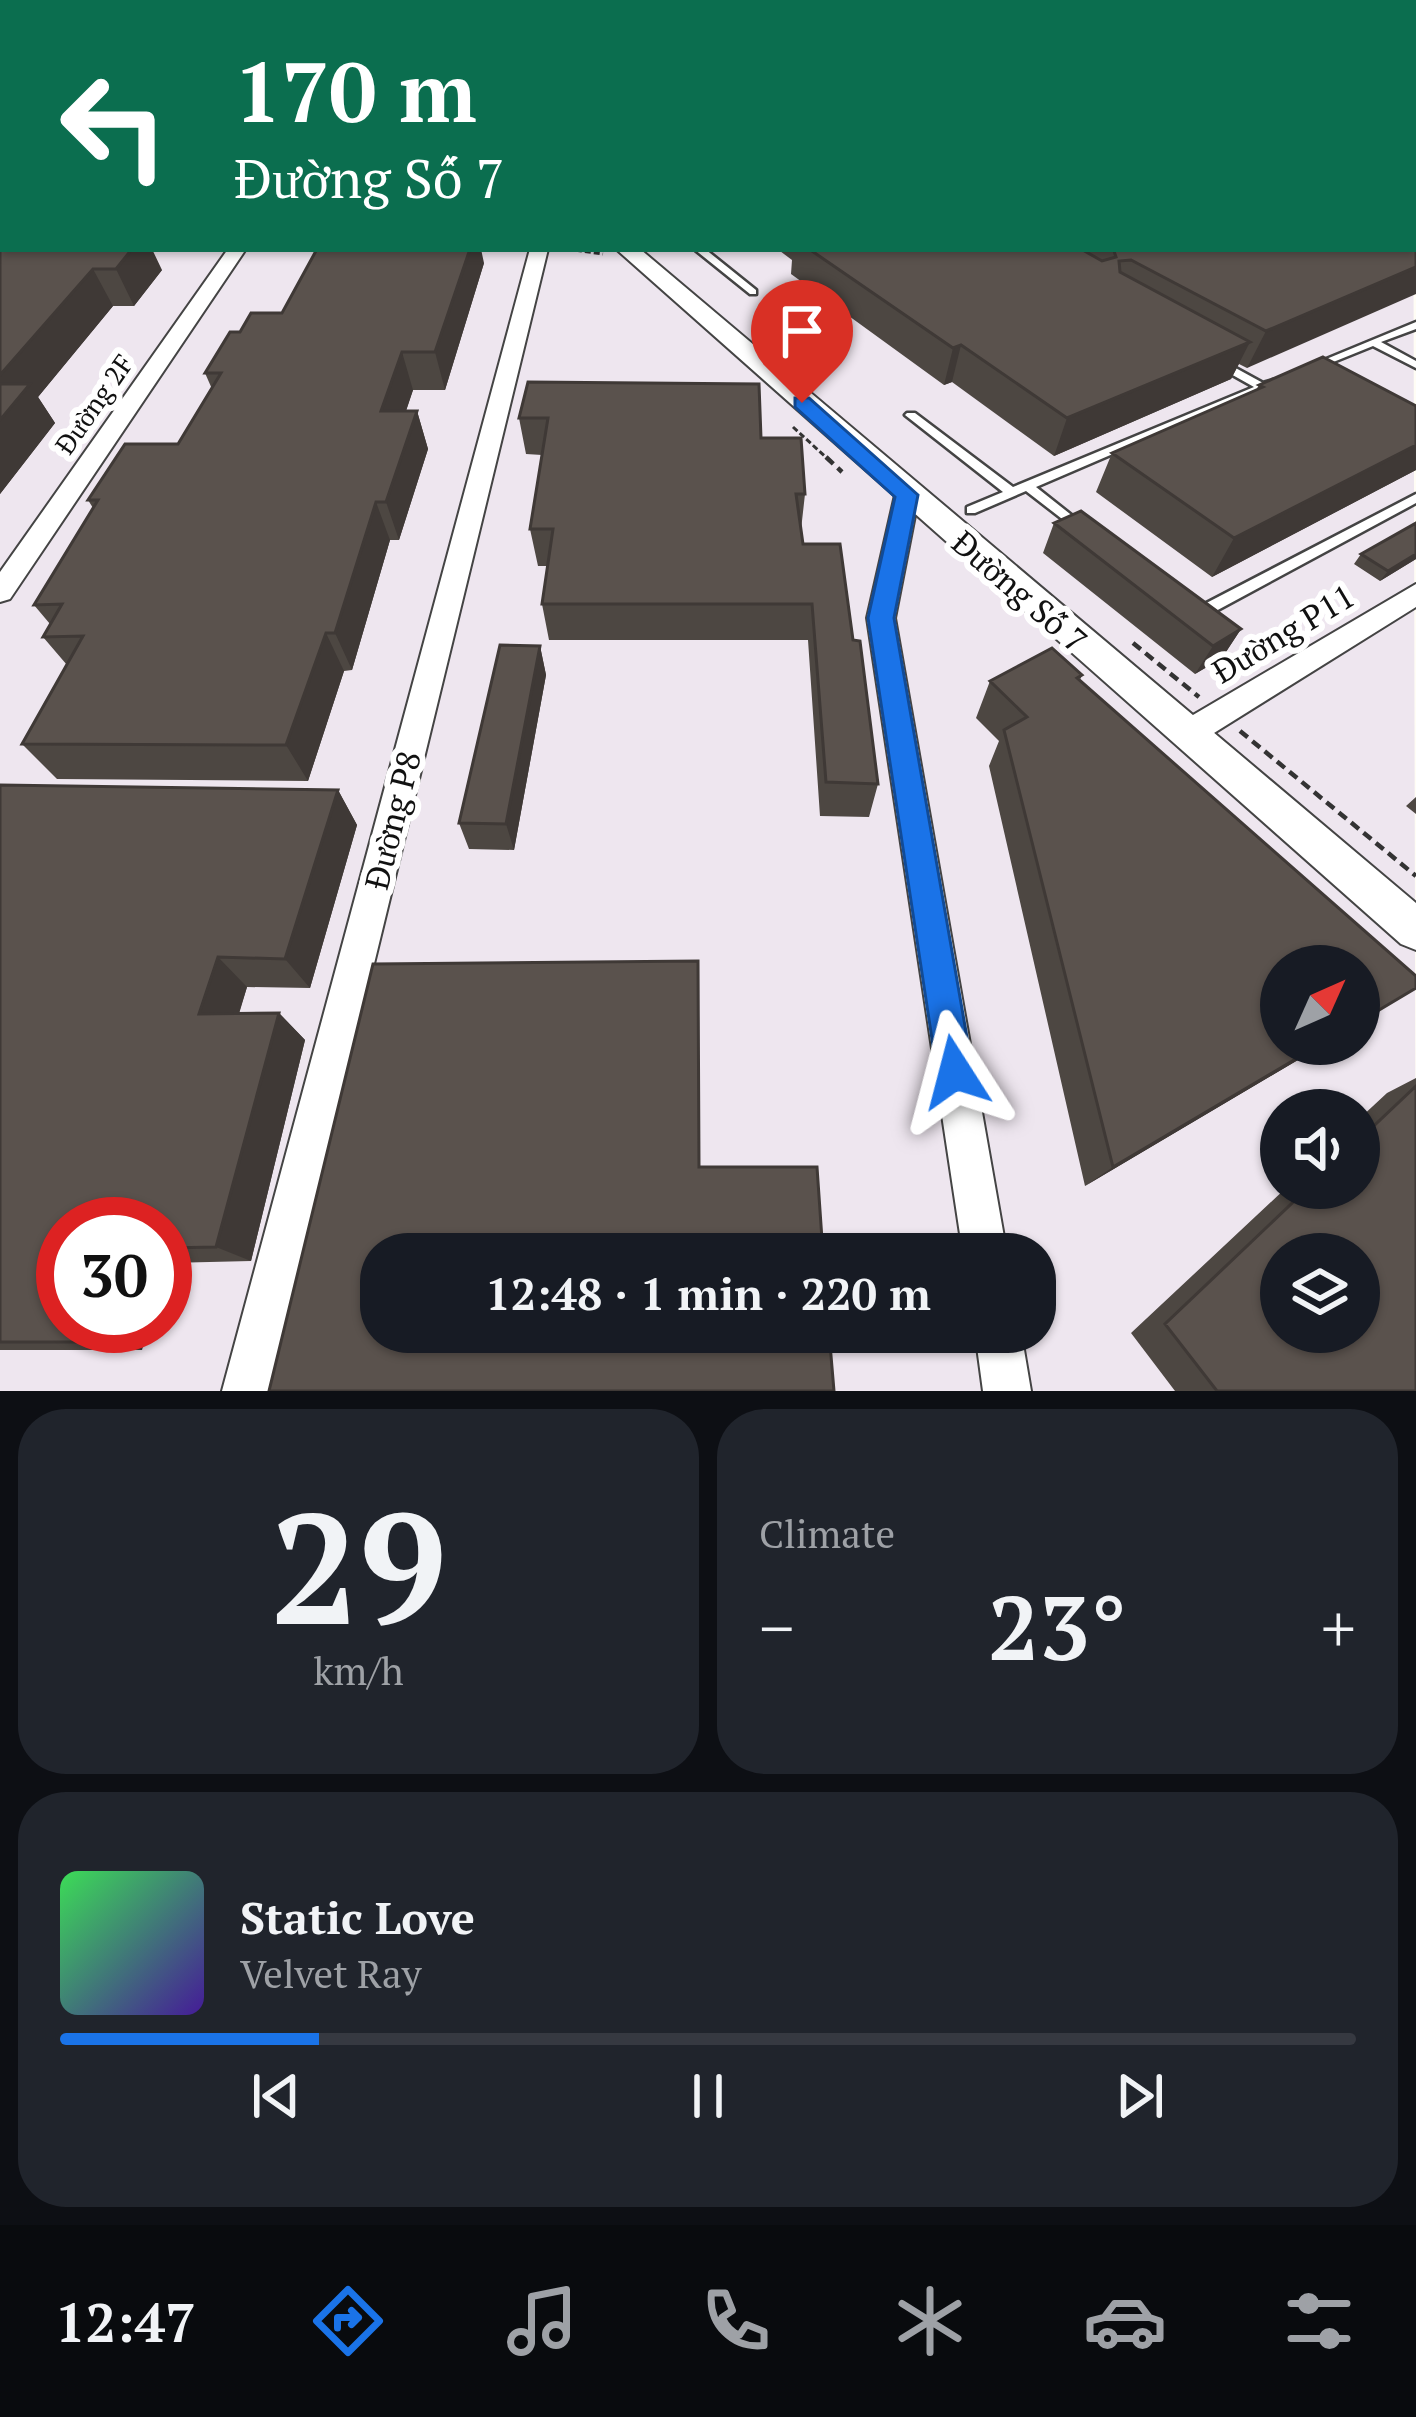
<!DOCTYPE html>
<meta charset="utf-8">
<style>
:root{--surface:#171b24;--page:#20242c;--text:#f1f3f6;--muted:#9ea1a6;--line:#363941;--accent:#1a73e8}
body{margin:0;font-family:"PT Serif",serif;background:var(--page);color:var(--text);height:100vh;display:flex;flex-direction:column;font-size:45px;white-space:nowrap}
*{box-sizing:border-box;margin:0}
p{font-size:39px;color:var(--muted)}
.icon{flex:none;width:66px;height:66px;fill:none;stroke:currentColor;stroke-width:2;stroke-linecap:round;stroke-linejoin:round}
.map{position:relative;height:1391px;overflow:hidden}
.side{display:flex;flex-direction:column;gap:18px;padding:18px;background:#0d0f14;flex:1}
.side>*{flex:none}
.banner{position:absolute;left:0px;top:0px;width:1416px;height:252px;box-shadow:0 3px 9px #0004;background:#0b6e4f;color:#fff;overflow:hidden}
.needle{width:78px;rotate:45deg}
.fabs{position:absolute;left:1260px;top:945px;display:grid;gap:24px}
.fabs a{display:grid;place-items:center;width:120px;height:120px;border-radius:50%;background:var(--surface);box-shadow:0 3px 9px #0004;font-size:60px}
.speed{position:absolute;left:36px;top:1197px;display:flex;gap:24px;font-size:60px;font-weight:700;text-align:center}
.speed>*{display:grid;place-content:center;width:156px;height:156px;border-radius:50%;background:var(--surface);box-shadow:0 3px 9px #0004;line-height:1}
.speed .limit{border:18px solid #d22;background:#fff;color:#111}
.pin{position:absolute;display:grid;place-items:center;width:102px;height:102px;color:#fff;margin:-123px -51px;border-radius:50% 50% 50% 0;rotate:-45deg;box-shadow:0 0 12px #0007}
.pin .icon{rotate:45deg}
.me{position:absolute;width:132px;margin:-66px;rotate:351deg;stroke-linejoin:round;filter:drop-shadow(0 0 9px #0008)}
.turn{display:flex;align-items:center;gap:42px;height:252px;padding:0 36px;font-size:54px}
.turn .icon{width:156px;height:156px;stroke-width:2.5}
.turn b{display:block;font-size:84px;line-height:102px}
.big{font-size:90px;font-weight:600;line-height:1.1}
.side .card{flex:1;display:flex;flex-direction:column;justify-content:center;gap:18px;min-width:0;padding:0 42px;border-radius:48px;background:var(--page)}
.side .dial{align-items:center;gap:0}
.dial b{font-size:156px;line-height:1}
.song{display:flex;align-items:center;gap:36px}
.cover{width:144px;height:144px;border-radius:18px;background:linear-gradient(135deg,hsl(130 70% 55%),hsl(260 70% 35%))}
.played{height:12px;border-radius:6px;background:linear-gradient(90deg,var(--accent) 20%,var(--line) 20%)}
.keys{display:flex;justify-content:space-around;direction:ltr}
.heat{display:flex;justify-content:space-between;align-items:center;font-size:66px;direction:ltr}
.side .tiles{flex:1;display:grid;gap:18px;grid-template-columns:1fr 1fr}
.card:last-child{grid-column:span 2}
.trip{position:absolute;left:360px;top:1233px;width:696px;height:120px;border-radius:48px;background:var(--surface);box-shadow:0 3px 9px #0004;font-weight:600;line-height:120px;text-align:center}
.menu{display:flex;height:192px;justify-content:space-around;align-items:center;background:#090b0e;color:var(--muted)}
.menu .icon{width:84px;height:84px}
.menu .on{color:var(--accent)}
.menu b{font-size:54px;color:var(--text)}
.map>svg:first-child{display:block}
</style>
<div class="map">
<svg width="1416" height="1391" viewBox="0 0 1416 1391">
<rect width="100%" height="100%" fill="#fffdf5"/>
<path fill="#eee6ef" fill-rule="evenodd" d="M1413,50L1416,1391H0V233L3,249H1413ZM1281,966H1359V1044H1281ZM1281,1110H1359V1188H1281ZM63,1224H165V1326H63ZM381,1254H1035V1332H381ZM1281,1254H1359V1332H1281Z"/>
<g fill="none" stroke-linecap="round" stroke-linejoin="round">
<path stroke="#3f96cf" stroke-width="3" d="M1280,0L1289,3"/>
<defs>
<path id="service" d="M0,139H3V144H0Z
M694,249H705L756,290V294H750Z
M1416,322V329L1381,342L1416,361V368L1373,346L1316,369L1307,367Z
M1213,360H1221L1263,383L1273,380L1278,383L1036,487L1084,525V531L1079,532L1026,491L975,513H967V507L1003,492L905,415L907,413H915L1013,487L1254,387L1213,364Z
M1416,494V503L1201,619L1196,620L1189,615L1191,611Z"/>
<path id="minor" d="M476,0H491L494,3H479Z
M752,0H770L774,3H756Z
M924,0H942L946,3H928Z
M1130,0H1148L1152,3H1134Z
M0,29H3V37H0Z
M0,90H3V98H0Z
M228,249H246L10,599L0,602V572Z
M530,249H548L270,1391H222Z
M907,487L919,495L895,618L1007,1254H963L867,618L895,495Z
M1416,584V607L1198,743L1187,746L1176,743L1171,734L1176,725Z
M975,1332H1021L1031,1391H983Z"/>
<path id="tertiary" d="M305,0H321L323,3H307Z
M0,4H3L0,13Z
M616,249H640L1416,903V950L1401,944Z"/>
</defs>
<use href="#service" stroke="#444" stroke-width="5"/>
<use href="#minor" stroke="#444" stroke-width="4"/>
<use href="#tertiary" stroke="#444" stroke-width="4"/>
<path stroke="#333" stroke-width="3" stroke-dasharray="6 3" stroke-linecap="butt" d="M567,249L603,254
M793,427L829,460"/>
<path stroke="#333" stroke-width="4.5" stroke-dasharray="10 6" stroke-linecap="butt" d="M826,457L842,472
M1133,643L1199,697
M1240,731L1416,876"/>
<use href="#service" fill="#fff" fill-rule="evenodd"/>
<use href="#minor" fill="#fff" fill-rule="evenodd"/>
<use href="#tertiary" fill="#fff" fill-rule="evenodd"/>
</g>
<path fill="#4d4742" d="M3,234L162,270L134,306H113L38,397L55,423L0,494Z
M780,249H1413L1247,368L1239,364L1231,379L1054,456L952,382L944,385L791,274L792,260L780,251Z
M484,263L445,390H413L406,411H417L428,449L399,540H390L352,670L344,671L308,781L57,779L22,744L67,665L43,637L50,624L34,605L93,508L88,500L178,444L212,389L205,373L240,332L282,313Z
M528,382L761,438L805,494L801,530L803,544L853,640L878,784L869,817L820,816L808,640H549L542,604L547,566H538L530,529L542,455L526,454L519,418Z
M1259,385L1416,406V470L1212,577L1096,492L1112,453L1256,390Z
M1054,523L1241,629L1222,658L1195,674L1043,553Z
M1416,523V559L1380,581L1354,564L1361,554Z
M540,646L546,675L514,850L469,849L459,823Z
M1082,675L1080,680L1325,1044L1085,1186L989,766L999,741L976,718L990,681Z
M0,785L338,790L357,825L310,988L247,987L239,1014L279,1013L305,1040L251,1261L168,1263L165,1272V1224H63L142,1350H0Z
M1416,797V814L1406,806Z
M1416,1078V1391H1175L1131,1333L1286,1188H1359V1119L1387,1093Z"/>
<path fill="#3f3936" d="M132,249H152L162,270L134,306L116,269Z
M470,249H481L484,263L445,390L435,352Z
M1416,267V294L1247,368L1266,331Z
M93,269L113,306L38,397L55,423L0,494V375Z
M1250,342L1231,379L1054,456L1067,418Z
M961,345L952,382L944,385L953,348Z
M402,352L413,390L393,449L381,411Z
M417,411L428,449L399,540L386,502Z
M1416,445V470L1212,577L1234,538Z
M376,502L390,540L352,670L335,633Z
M1416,554V559L1380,581L1388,571Z
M1241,629L1222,658L1195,674L1213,646Z
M326,633L344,671L308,781L286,745Z
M540,646L546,675L514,850L506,824Z
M338,790L357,825L310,988L285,959Z
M218,957L247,987L230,1041L199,1014Z
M279,1013L305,1040L251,1261L216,1247Z
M1321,1044H1325L1085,1186L1113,1167Z
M101,1326H149L142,1350L96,1342Z"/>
<path fill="#5a524d" stroke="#3f3936" stroke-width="3" fill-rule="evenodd" d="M1413,88L1416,89V267L1266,331L1131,260L1119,261L1120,272L1250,342L1067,418L961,345L953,348L809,249H1081L1102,261L1116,257L1114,251L1110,249H1413Z
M0,234H3V249H132L116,269H93L0,375Z
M317,249H470L435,352H402L381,411H417L386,502H376L335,633H326L286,745L22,744L83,636L43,637L62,604L34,605L98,500H88L125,444H178L221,373H205L230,332H240L251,313H282Z
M1323,357L1416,406V445L1234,538L1112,453L1263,387L1259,385Z
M528,382L759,384L761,438H801L805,494H796L803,544H840L853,640L860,641L878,784L826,782L812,604H542L553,529H530L548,418H519Z
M0,384H30L0,420Z
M1081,511L1241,629L1213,646L1054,523Z
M1416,523V554L1388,571L1361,554Z
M500,645L540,646L506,824L459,823Z
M1052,648L1082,675L1077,678L1416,976V988L1359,1022V966H1281V1044H1321L1113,1167L1004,730L1027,717L990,681Z
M0,785L338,790L285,959L218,957L199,1014L279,1013L216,1247L165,1248V1224H63V1326H101L96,1342H0Z
M698,961L699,1167H817L823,1254H381V1332H829L834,1391H269L373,964Z
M1416,1086V1391H1217L1165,1324L1308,1188H1359V1140ZM1281,1254H1359V1332H1281Z"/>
<path fill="#1a73e8" stroke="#114b97" stroke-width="3" d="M795,398H809L918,495L894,618L973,1072L968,1085L955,1090L942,1085L937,1072L868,618L895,497L795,407Z"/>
<g text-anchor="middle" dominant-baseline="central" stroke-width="12" stroke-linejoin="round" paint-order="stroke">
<g font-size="27" fill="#111" stroke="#fff">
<text transform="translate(94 404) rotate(-55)">Đường 2F</text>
</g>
<g font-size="33" fill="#111" stroke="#fff">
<text transform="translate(1020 591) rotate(41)">Đường Số 7</text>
<text transform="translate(1283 633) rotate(-31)">Đường P11</text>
<text transform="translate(392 820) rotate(-76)">Đường P8</text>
</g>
</g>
</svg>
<div class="fabs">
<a><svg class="needle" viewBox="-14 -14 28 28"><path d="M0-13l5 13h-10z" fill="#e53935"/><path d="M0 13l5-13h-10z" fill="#9ea1a6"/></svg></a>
<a><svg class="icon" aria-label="sound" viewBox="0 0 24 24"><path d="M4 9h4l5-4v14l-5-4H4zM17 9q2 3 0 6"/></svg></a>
<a><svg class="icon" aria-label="layers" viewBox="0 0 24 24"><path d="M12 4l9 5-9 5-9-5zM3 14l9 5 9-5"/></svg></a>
</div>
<div class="speed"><div class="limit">30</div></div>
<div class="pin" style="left:802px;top:403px;background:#d93025"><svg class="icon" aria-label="arrive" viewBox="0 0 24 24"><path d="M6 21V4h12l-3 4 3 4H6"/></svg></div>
<svg class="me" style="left:955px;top:1072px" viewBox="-20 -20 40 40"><path d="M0-17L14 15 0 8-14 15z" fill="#1a73e8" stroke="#fff" stroke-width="4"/></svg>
<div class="trip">12:48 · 1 min · 220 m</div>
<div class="banner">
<div class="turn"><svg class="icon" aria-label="left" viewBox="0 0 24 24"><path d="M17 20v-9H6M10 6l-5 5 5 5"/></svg><div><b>170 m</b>Đường Số 7</div></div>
</div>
</div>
<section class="side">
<div class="tiles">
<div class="card dial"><b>29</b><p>km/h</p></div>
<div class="card"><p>Climate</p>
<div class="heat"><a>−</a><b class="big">23°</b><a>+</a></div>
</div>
<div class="card">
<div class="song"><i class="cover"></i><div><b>Static Love</b><p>Velvet Ray</p></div></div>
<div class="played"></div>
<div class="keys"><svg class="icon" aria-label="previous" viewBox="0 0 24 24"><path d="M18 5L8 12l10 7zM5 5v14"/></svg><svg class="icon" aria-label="pause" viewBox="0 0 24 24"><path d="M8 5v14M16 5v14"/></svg><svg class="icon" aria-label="next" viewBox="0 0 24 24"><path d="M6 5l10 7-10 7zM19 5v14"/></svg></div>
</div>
</div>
</section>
<nav class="menu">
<b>12:47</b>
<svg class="icon on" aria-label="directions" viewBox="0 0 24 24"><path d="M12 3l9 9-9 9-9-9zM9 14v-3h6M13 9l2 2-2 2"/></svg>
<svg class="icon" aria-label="music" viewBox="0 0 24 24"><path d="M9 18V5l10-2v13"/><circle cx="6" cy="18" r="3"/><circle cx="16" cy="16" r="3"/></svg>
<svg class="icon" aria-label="phone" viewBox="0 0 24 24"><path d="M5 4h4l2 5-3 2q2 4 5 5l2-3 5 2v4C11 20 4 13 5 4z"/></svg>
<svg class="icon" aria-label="climate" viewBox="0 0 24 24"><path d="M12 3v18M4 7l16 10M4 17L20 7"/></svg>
<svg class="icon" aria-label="car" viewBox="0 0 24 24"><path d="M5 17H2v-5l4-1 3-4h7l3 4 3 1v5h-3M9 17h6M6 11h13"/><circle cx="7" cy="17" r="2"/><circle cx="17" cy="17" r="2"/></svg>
<svg class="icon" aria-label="filters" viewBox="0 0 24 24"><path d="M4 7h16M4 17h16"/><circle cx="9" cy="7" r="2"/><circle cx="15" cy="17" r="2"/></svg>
</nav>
